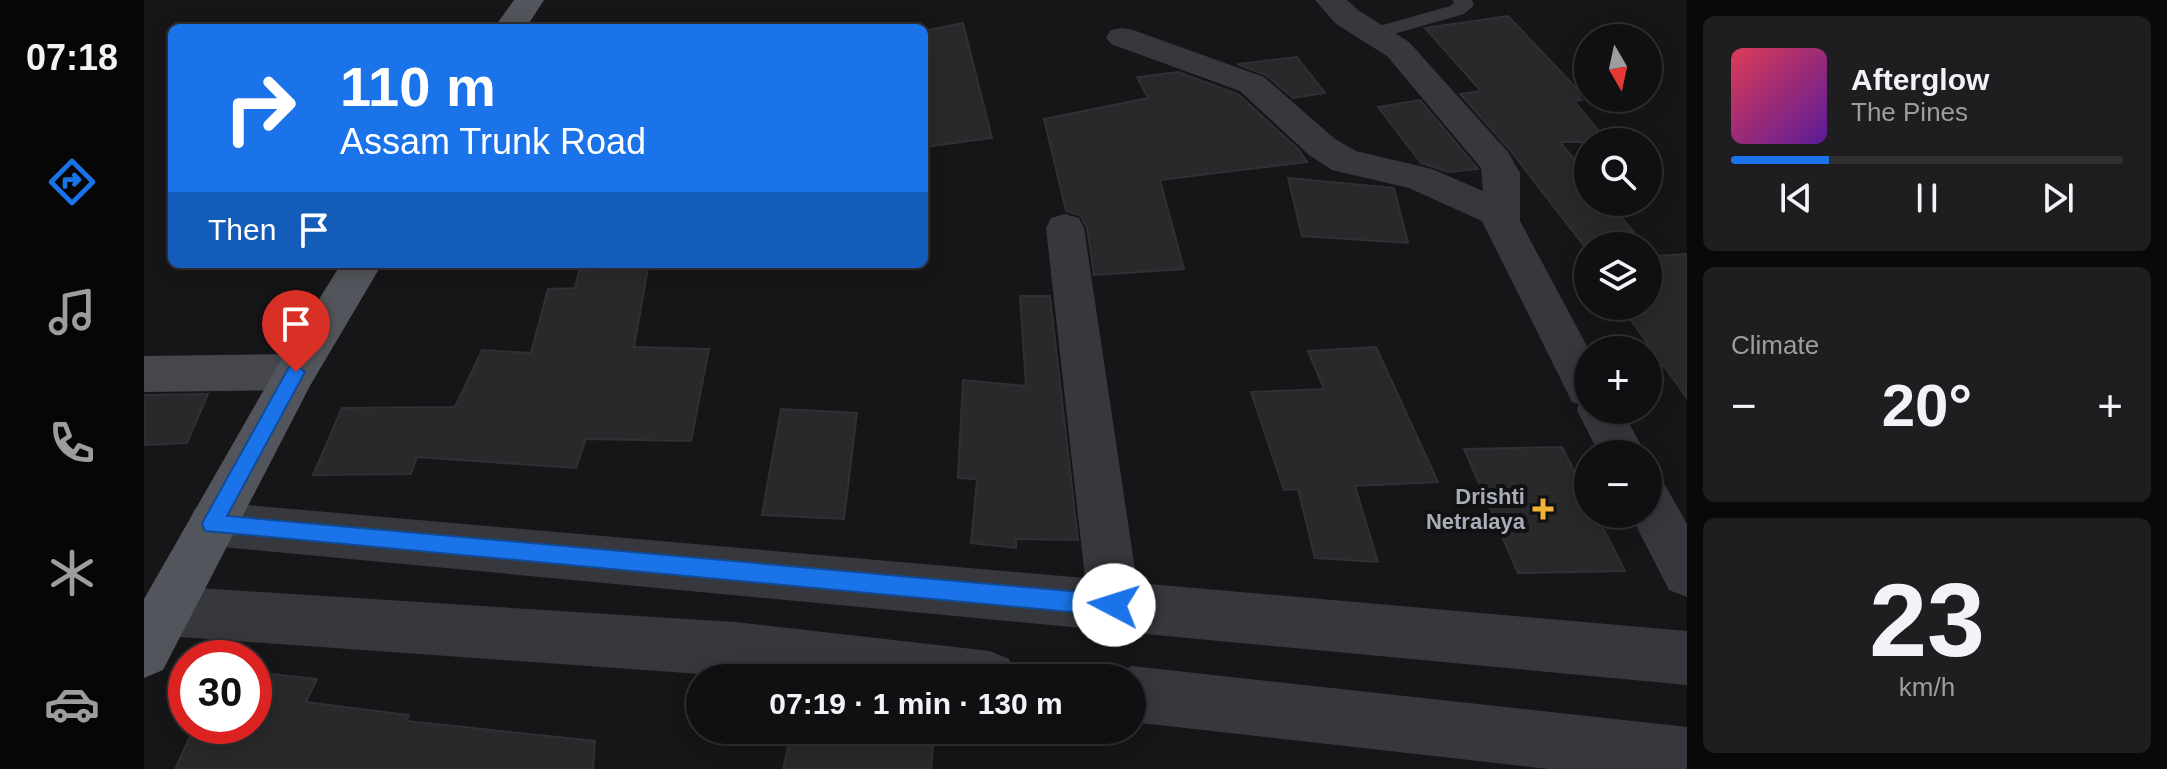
<!DOCTYPE html>
<meta charset="utf-8">
<style>
:root{--surface:#101012;--page:#1e1e20;--text:#f1f3f6;--muted:#9c9d9f;--line:#303032;--accent:#1a73e8}
body{margin:0;font-family:Arial,sans-serif;background:var(--page);color:var(--text);height:100vh;display:flex;flex-direction:column;font-size:30px;white-space:nowrap}
*{box-sizing:border-box;margin:0}
p{font-size:26px;color:var(--muted)}
.icon{flex:none;width:44px;height:44px;fill:none;stroke:currentColor;stroke-width:2;stroke-linecap:round;stroke-linejoin:round}
.map{position:relative;flex:1;overflow:hidden}
.details{display:flex;flex-direction:column;gap:16px;padding:16px;background:#09090a;width:480px}
.details>*{flex:none}
.banner{position:absolute;left:24px;top:24px;width:760px;height:244px;border-radius:12px;box-shadow:0 4px 20px #0003,0 0 0 2px var(--line);background:#1a73e8;color:#fff;overflow:hidden}
.needle{width:52px;rotate:171deg}
.tools{position:absolute;left:1430px;top:24px;display:grid;gap:16px}
.tools a{display:grid;place-items:center;width:88px;height:88px;border-radius:50%;background:var(--surface);box-shadow:0 4px 20px #0003,0 0 0 2px var(--line);font-size:40px}
.speed{position:absolute;left:24px;top:640px;display:flex;gap:16px;font-size:40px;font-weight:700;text-align:center}
.speed>*{display:grid;place-content:center;width:104px;height:104px;border-radius:50%;background:var(--surface);box-shadow:0 4px 20px #0003,0 0 0 2px var(--line);line-height:1}
.speed .limit{border:12px solid #d22;background:#fff;color:#111}
.pin{position:absolute;display:grid;place-items:center;width:68px;height:68px;color:#fff;margin:-82px -34px;border-radius:50% 50% 50% 0;rotate:-45deg;box-shadow:0 0 8px #0007}
.pin .icon{rotate:45deg}
.me{position:absolute;width:88px;margin:-44px;rotate:275deg;stroke-linejoin:round;filter:drop-shadow(0 0 6px #0008)}
.turn{display:flex;align-items:center;gap:28px;height:168px;padding:0 40px;font-size:36px}
.turn .icon{width:104px;height:104px;stroke-width:2.5}
.turn b{display:block;font-size:56px;line-height:68px}
.then{display:flex;align-items:center;height:76px;padding:0 40px;background:#0003;gap:16px;font-size:30px}
.big{font-size:60px;font-weight:600;line-height:1.1}
.details .tile{flex:1;display:flex;flex-direction:column;justify-content:center;gap:12px;min-width:0;padding:0 28px;border-radius:12px;background:var(--page)}
.details .dial{align-items:center;gap:0}
.dial b{font-size:104px;line-height:1}
.song{display:flex;align-items:center;gap:24px}
.cover{width:96px;height:96px;border-radius:12px;background:linear-gradient(135deg,hsl(350 70% 55%),hsl(270 70% 35%))}
.played{height:8px;border-radius:4px;background:linear-gradient(90deg,var(--accent) 25%,var(--line) 25%)}
.keys{display:flex;justify-content:space-around;direction:ltr}
.heat{display:flex;justify-content:space-between;align-items:center;font-size:44px;direction:ltr}
.trip{position:absolute;left:542px;top:664px;width:460px;height:80px;border-radius:40px;background:var(--surface);box-shadow:0 4px 20px #0003,0 0 0 2px var(--line);font-weight:600;line-height:80px;text-align:center}
main{display:flex;flex:1;min-height:0}
.tab-bar{display:flex;flex-direction:column;width:144px;justify-content:space-around;align-items:center;background:#060607;color:var(--muted)}
.tab-bar .icon{width:56px;height:56px}
.tab-bar .current{color:var(--accent)}
.tab-bar b{font-size:36px;color:var(--text)}
.map>svg:first-child{display:block}
</style>
<main>
<nav class="tab-bar">
<b>07:18</b>
<svg class="icon current" aria-label="directions" viewBox="0 0 24 24"><path d="M12 3l9 9-9 9-9-9zM9 14v-3h6M13 9l2 2-2 2"/></svg>
<svg class="icon" aria-label="music" viewBox="0 0 24 24"><path d="M9 18V5l10-2v13"/><circle cx="6" cy="18" r="3"/><circle cx="16" cy="16" r="3"/></svg>
<svg class="icon" aria-label="phone" viewBox="0 0 24 24"><path d="M5 4h4l2 5-3 2q2 4 5 5l2-3 5 2v4C11 20 4 13 5 4z"/></svg>
<svg class="icon" aria-label="climate" viewBox="0 0 24 24"><path d="M12 3v18M4 7l16 10M4 17L20 7"/></svg>
<svg class="icon" aria-label="car" viewBox="0 0 24 24"><path d="M5 17H2v-5l4-1 3-4h7l3 4 3 1v5h-3M9 17h6M6 11h13"/><circle cx="7" cy="17" r="2"/><circle cx="17" cy="17" r="2"/></svg>
</nav>
<div class="map">
<svg width="1543" height="769" viewBox="0 0 1543 769">
<rect width="100%" height="100%" fill="#161618"/>
<path fill="#29292c" stroke="#303034" stroke-width="2" d="M1364,16L1438,94L1433,95L1438,100L1430,101L1464,142H1416L1444,176V202H1465L1501,246H1444V251L1366,150L1316,94L1337,91L1281,28Z
M819,23L848,138L780,147V31Z
M1153,57L1181,93L1149,98L1122,75L1093,64Z
M1034,72L1094,94L1155,150L1163,162L1016,180L1040,269L950,275L943,227L936,215L922,211L900,119L1004,98L993,77Z
M1276,100L1334,169L1304,172L1277,163L1234,107Z
M1144,178L1250,188L1264,243L1158,236Z
M1504,249L1510,256L1543,254V398L1520,366H1504V344L1477,306H1504Z
M504,268L490,347L565,349L547,441L442,439L432,468L273,457L267,474L169,475L198,408L311,407L338,350L387,353L404,289L431,288L435,271Z
M876,296H906L934,540L872,539V548L827,543L833,479L814,478L819,380L882,386Z
M1232,347L1294,482L1211,486L1234,562L1171,558L1154,489L1140,490L1107,392L1180,389L1164,351Z
M64,394L43,443L0,445V395Z
M637,409L713,413L700,519L618,515Z
M1418,447L1444,498V514H1452L1481,571L1374,573L1320,449Z
M110,672L173,679L162,702L265,715L263,721L451,741L449,769H31L51,726H110Z
M648,730H689L789,746L787,769H639Z"/>
<g fill="none" stroke-linecap="round" stroke-linejoin="round">
<path fill="#37383d" fill-rule="evenodd" d="M1308,0H1328L1330,5L1320,14L1239,37L1232,39L1222,33L1225,29L1306,6L1310,3Z"/>
<path fill="#37383d" fill-rule="evenodd" d="M1171,0H1203L1214,10L1265,42L1364,152L1376,173V221L1445,350L1444,410H1478L1502,454H1455L1433,410L1435,404L1428,402L1338,221L1265,188L1188,170L1165,155L1096,91L967,44L962,37L967,30L978,28L989,30L1120,77L1191,139L1212,151L1288,169L1339,191L1337,168L1243,56L1192,24Z
M921,214L935,218L940,228L993,583L1543,631V685L68,546L51,540L44,524L51,508L68,502L941,578L902,228L907,218Z
M1504,478L1521,485L1543,524V597L1525,590L1486,514H1504Z
M22,586L591,622L846,651L865,659L873,678H612L22,636L4,629C0,617 0,605 4,593Z
M988,666L1543,727V769H1405L988,722V678H967Z"/>
<path fill="#45474d" fill-rule="evenodd" d="M152,354L167,360L174,372L167,384L152,390L0,392V356Z"/>
<path fill="#53555c" fill-rule="evenodd" d="M370,0H400L382,28H350Z
M197,264H238L167,384L19,670L0,678V599L137,360Z"/>
</g>
<path fill="#1a73e8" stroke="#114b97" stroke-width="2" d="M152,365L161,372L83,516L970,595L978,598L981,605L978,613L970,616L61,531L58,524L61,518L145,367Z"/>
<path fill="#f2b134" stroke="#111113" stroke-width="3" d="M1395 497h8v8h8v8h-8v8h-8v-8h-8v-8h8z"/>
<g text-anchor="middle" dominant-baseline="central" stroke-width="8" stroke-linejoin="round" paint-order="stroke">
<g font-size="22" font-weight="bold" fill="#a8adb8" stroke="#111113" text-anchor="end">
<text x="1381" y="496">Drishti<tspan x="1381" dy="25">Netralaya</tspan></text>
</g>
</g>
</svg>
<div class="tools">
<a><svg class="needle" viewBox="-14 -14 28 28"><path d="M0-13l5 13h-10z" fill="#e53935"/><path d="M0 13l5-13h-10z" fill="#9c9d9f"/></svg></a>
<a><svg class="icon" aria-label="search" viewBox="0 0 24 24"><circle cx="10" cy="10" r="6"/><path d="M15 15l6 6"/></svg></a>
<a><svg class="icon" aria-label="layers" viewBox="0 0 24 24"><path d="M12 4l9 5-9 5-9-5zM3 14l9 5 9-5"/></svg></a>
<a>+</a>
<a>−</a>
</div>
<div class="speed"><div class="limit">30</div></div>
<div class="pin" style="left:152px;top:372px;background:#d93025"><svg class="icon" aria-label="arrive" viewBox="0 0 24 24"><path d="M6 21V4h12l-3 4 3 4H6"/></svg></div>
<svg class="me" style="left:970px;top:605px" viewBox="-20 -20 40 40"><circle r="19" fill="#fff"/><path d="M0-13L10 11 0 6-10 11z" fill="#1a73e8"/></svg>
<div class="trip">07:19 · 1 min · 130 m</div>
<div class="banner">
<div class="turn"><svg class="icon" aria-label="right" viewBox="0 0 24 24"><path d="M7 20v-9h11M14 6l5 5-5 5"/></svg><div><b>110 m</b>Assam Trunk Road</div></div>
<div class="then">Then<svg class="icon" aria-label="arrive" viewBox="0 0 24 24"><path d="M6 21V4h12l-3 4 3 4H6"/></svg></div>
</div>
</div>
<section class="details">
<div class="tile">
<div class="song"><i class="cover"></i><div><b>Afterglow</b><p>The Pines</p></div></div>
<div class="played"></div>
<div class="keys"><svg class="icon" aria-label="previous" viewBox="0 0 24 24"><path d="M18 5L8 12l10 7zM5 5v14"/></svg><svg class="icon" aria-label="pause" viewBox="0 0 24 24"><path d="M8 5v14M16 5v14"/></svg><svg class="icon" aria-label="next" viewBox="0 0 24 24"><path d="M6 5l10 7-10 7zM19 5v14"/></svg></div>
</div>
<div class="tile"><p>Climate</p>
<div class="heat"><a>−</a><b class="big">20°</b><a>+</a></div>
</div>
<div class="tile dial"><b>23</b><p>km/h</p></div>
</section>
</main>
